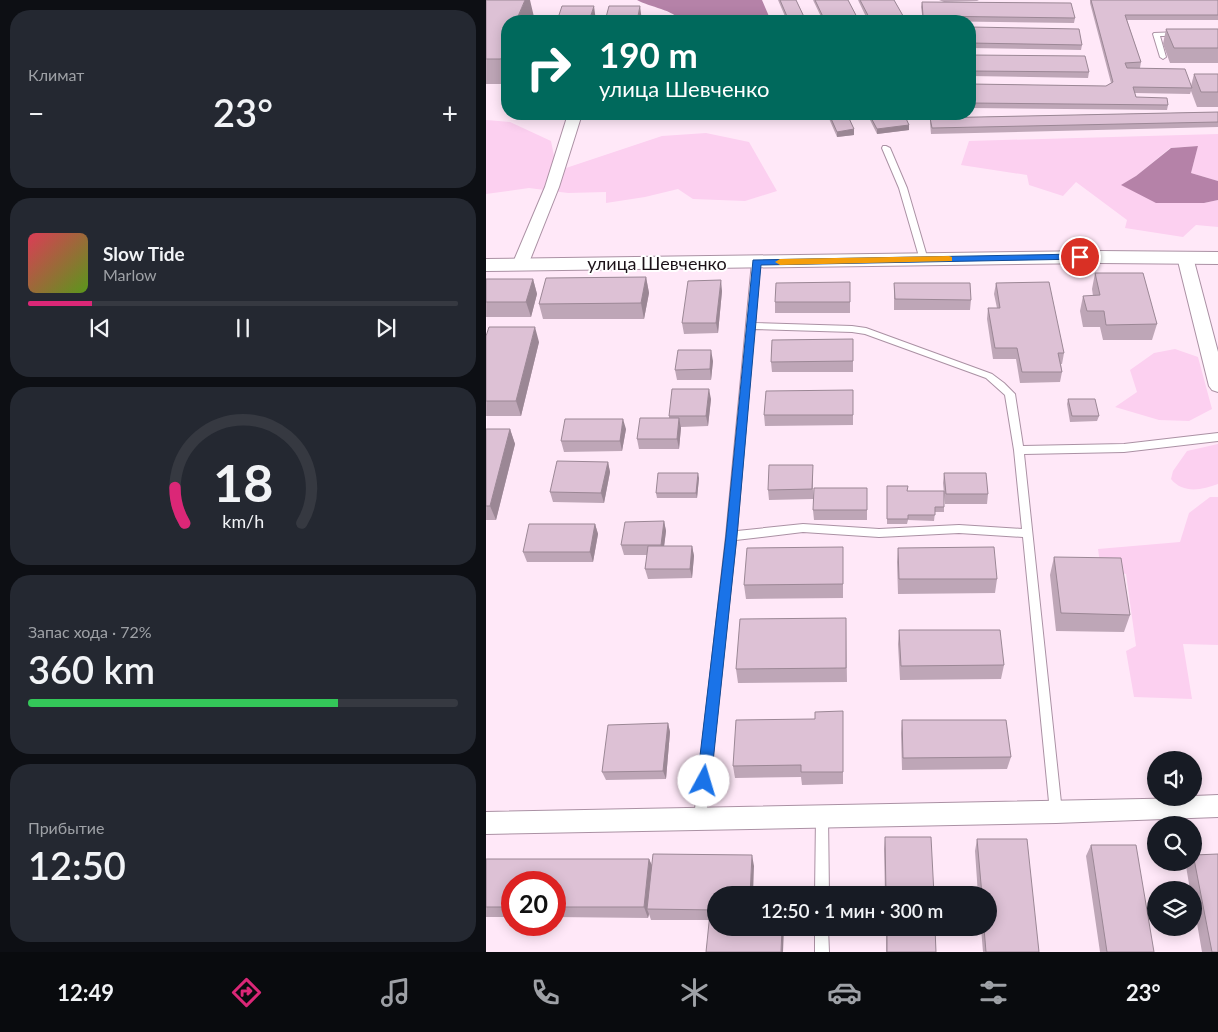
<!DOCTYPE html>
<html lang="ru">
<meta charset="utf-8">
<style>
:root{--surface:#171b24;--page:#242831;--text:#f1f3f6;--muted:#9ea1a6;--line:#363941;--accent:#db2777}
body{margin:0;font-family:Lato,sans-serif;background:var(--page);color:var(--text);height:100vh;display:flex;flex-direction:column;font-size:19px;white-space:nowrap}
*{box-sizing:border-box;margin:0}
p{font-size:16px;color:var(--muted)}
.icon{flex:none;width:28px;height:28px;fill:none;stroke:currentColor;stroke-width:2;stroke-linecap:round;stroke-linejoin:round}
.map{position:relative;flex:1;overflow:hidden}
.panel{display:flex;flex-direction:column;gap:10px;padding:10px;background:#0d0f14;width:486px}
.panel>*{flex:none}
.top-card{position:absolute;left:15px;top:15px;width:475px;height:105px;border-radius:20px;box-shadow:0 2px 12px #0003;background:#00695c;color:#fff;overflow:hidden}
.fabs{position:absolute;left:661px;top:751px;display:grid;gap:10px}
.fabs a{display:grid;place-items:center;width:55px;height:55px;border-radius:50%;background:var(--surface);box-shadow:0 2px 12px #0003;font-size:25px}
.speed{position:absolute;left:15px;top:871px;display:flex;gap:10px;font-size:25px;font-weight:700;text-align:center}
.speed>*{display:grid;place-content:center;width:65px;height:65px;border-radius:50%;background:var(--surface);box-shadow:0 2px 12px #0003;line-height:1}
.speed .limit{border:8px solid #d22;background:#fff;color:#111}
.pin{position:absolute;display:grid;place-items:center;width:42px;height:42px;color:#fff;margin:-21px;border:2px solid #fff;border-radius:50%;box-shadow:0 1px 5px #0007}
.me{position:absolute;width:55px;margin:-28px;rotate:6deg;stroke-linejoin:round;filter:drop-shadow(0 0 4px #0008)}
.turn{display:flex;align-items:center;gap:18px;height:105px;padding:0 15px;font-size:22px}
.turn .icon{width:65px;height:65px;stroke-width:2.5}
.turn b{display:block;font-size:35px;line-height:42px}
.big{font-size:38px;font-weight:600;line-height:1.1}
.panel .widget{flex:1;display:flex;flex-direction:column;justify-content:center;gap:8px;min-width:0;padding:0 18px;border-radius:20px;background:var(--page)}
.panel .dial{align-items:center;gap:0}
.dial svg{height:130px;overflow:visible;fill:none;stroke:var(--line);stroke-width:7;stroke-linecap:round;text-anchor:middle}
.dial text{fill:var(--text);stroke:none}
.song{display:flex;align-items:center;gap:15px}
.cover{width:60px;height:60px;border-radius:8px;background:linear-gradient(135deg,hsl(350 70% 55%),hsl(90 70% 35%))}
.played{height:5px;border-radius:2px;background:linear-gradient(90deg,var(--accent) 15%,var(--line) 15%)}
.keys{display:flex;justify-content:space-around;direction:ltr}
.heat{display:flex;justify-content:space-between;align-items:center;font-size:28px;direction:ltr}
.charge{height:8px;border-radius:4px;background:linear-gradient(90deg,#34c759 72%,var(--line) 0)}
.trip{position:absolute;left:221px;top:886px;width:290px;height:50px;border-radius:25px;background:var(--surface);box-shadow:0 2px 12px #0003;font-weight:600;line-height:50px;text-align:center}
.tabs{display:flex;height:80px;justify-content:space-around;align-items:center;background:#090b0e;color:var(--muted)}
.tabs .icon{width:35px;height:35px}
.tabs .current{color:var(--accent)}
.tabs b{font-size:22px;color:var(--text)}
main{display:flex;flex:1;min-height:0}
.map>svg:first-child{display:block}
</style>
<main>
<section class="panel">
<div class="widget"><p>Климат</p>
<div class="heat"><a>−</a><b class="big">23°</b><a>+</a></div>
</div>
<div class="widget">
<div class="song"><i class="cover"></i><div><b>Slow Tide</b><p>Marlow</p></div></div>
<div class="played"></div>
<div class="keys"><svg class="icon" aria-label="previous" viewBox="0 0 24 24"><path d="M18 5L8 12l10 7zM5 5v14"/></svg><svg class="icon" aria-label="pause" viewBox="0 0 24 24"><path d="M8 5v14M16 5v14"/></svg><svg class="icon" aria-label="next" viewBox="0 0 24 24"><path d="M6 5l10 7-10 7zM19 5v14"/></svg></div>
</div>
<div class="widget dial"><svg viewBox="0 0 100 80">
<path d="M14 69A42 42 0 1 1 86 69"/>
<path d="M14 69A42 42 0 0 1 8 47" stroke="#db2777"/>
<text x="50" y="56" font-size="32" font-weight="700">18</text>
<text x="50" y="72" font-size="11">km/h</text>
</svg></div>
<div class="widget"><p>Запас хода · 72%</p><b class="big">360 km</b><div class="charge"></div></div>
<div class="widget"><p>Прибытие</p><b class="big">12:50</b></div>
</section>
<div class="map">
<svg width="732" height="952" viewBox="0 0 732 952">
<rect width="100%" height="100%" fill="#ffe8f8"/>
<path fill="#fcd0f0" d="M0,120L24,122L65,141L71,171L176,136L220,133L263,142L291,191L259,201L207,199L192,189L159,197L120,203V192L82,193L43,188L0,194Z
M732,134V181L705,173L712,146L684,148L650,176L718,203L732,200V227L710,225L697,237L639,228L641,220L590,182L577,196L543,185L541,175L475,165L483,141Z
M689,349L712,357L726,409L703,421L673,420L629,407L651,392L644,370L668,353Z
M732,444V484C716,490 697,494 685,479L687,471L701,451Z
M724,497H732V645L697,644L706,699L648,697L640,651L650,646L640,574L615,570L612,549L694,542L703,513Z"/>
<path fill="#b582a8" d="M151,0H276L285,21H194C189,10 163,7 151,0Z
M712,146L705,173L732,181V200L718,203H670L635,185L650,176L685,148Z"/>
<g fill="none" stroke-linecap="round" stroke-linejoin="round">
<defs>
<path id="service" d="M668,33L693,32L696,34L693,36H674L680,57L677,59L674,57L667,34Z
M397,146H400L404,148L421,188L442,260L441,262H435L434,260L413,188L396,148Z
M270,259L274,262L269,323L366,326L380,328L506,374L518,383L529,394L537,446L638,444L732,433V441L638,452L538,454L576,812L574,816L570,818L566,816L564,812L537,537L473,533L393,537L317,532L250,540L220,818L218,822L214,824L210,822L208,818L240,536L266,262ZM268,329L366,332L379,334L500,378L519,395L528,450L536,529L473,525L393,529L317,524L251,531Z
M336,810L340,812L342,816L343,895H329L330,816L332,812Z
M329,928H342L343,952H329Z"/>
<path id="minor" d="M82,114H96L73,187L42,265L40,269H28L26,265L59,187Z
M699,252L705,253L707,257L732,352V392L726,390L723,386L691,257L693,253Z
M732,795V817L570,823L0,834V812L708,798V796Z"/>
<path id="tertiary" d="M613,251L732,252V264L613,263L0,271V259Z"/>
</defs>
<use href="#service" stroke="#ab91a4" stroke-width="2"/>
<use href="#minor" stroke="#ab91a4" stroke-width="2"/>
<use href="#tertiary" stroke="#ab91a4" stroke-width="2"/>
<use href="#service" fill="#fff" fill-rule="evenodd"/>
<use href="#minor" fill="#fff" fill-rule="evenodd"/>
<use href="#tertiary" fill="#fff" fill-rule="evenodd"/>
</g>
<path fill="#bea6b7" d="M0,0L48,17L21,21V84H0Z
M292,0H310L320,21H301Z
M327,0H362L373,21H337Z
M372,0H408L420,21H382Z
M453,0H493L491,1L458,2Z
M604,0H732V20H641L655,62L654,68H641L705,86L708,74H732V107H711L705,91L704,94L649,93L650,97L682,105L681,110L484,108V84L620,86L625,83L604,3Z
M436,2L589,18L588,23L437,21L435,7Z
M484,27L596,45L595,50L484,48Z
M680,29H732V63H684L677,44Z
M484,55L603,72L602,78L484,76Z
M732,112V127L445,134L444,123V118Z
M341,114H361L368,129V135L351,137Z
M381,114H418L423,125V130L391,134Z
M609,273L671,324L666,340H617L614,327H597L594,311L597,296H607L606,289Z
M160,277L163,293L158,319H57L53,304Z
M0,279H47L51,294L45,317H0Z
M364,282V313H289V302Z
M408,283L485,300L484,310H408Z
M510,283L578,353L576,364H575L576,372L574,382L534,383L530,359H507L501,319L502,308H511L508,294Z
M236,291L232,333L198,334L196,323Z
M0,336L53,342L35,416H0Z
M367,339V372H286L285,362Z
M227,361L225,380H191L189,370Z
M367,390V425L279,426L278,415Z
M225,399L222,426L195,427L193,449H153L151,439L183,418V416Z
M582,399L613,416L611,421L584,422L581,404Z
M0,429H24L29,444L10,520H0Z
M140,429L136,451L78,452L75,441Z
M122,462L124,472L118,503L67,502L64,492Z
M458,473L502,494L501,504H459L457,483Z
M327,475V499L283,500L282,490Z
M213,478L211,498H171L170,493Z
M401,486L421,491L458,507V512H449L448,521L422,520L421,524H401Z
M381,488V520H328L327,510Z
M178,521L180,531L178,546H206L208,556L206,578L162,579L159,569L161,555H138L135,545Z
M109,524L112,534L107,562H41L37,552Z
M357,547V598L260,599L258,585Z
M412,548L511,579L509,593L412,594L411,562Z
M568,557L644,615L638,632L570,631L564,575Z
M360,618L361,682L252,683L250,669Z
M413,630L518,665L515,679L414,680L412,644Z
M357,711V784L316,785L315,777L249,778L247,766L329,719Z
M416,720L525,757L521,769L416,770L415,733Z
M182,723L184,732L180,779L120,780L116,772Z
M399,837L448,895H399L398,849Z
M491,839L553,952H497L495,928H502V895H492L489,851Z
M605,845L668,952H614L600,856Z
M708,855L732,952H716L708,906V890H704L700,866L702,862H708Z
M0,859H163L166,866H268L230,895V928L223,920H165L163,914L162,918L69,917V882H26V917H0Z
M400,928H449L450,952H400Z"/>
<path fill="#9b8795" d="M39,0H44L48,17L46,21H30Z
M108,6L110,21H103Z
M154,6L156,21H151Z
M21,44V83L15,59Z
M432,114H447L432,118Z
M423,125V130L391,134V129Z
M368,129V135L351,137V132Z
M160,277L163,293L158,319L155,303Z
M47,279L51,294L45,317L40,302Z
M235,280L236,291L232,333L230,323Z
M49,327L53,342L35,416L30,401Z
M225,350L227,361L225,380L224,369Z
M223,389L225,399L222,426L220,416Z
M193,418L195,428L193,449L191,439Z
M137,419L140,429L136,451L134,441Z
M24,429L29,444L10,520L4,506Z
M122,462L124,472L118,503L115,493Z
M212,473L213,478L211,498L210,493Z
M178,521L180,531L177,555L175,545Z
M109,524L112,534L107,562L104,552Z
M206,546L208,556L206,578L204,569Z
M182,723L184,732L180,779L177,771Z
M266,855L268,866L267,895H264Z
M163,859L168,870L161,909L163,914L162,918L158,907Z
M296,928H298L297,952H295Z"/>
<path fill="#ddc1d5" stroke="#9b8795" d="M0,0H39L30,21H21V44L15,59H0Z
M294,0H310L320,21H303Z
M329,0H362L373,21H339Z
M374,0H408L420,21H385Z
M605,0H732V15H639L655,62L639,63L641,68L699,69L706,88L647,87L650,97L681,98L682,105L484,103V84L620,86L627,82Z
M436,2L585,3L589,18L437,16Z
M76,6H108L103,21H71Z
M123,6H154L151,21H119Z
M484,27L593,29L596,45L484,43Z
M680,29H732V48H688Z
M484,55L599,56L603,72L484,71Z
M708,74H732V92H715Z
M732,112V122L446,128L444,118Z
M343,114H361L368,129L351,132Z
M383,114H418L423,125L391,129Z
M609,273H657L671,324L620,325L618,311H601L597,296L614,295Z
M160,277L155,303L53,304L60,278Z
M0,279H47L40,302H0Z
M235,280L230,323H196L202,281Z
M364,282V302H289L290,283Z
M563,282L578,353H572L576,372H536L531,348H509L502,308H514L510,283Z
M408,283H484L485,300L409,299Z
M3,327H49L30,401H0V336Z
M367,339V361L285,362L286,340Z
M192,350H225L224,369L189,370Z
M186,389H223L220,416H183Z
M367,390V415H278L280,391Z
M582,399H609L613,416H586Z
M154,418H193L191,439H151Z
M79,419H137L134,441H75Z
M0,429H24L4,506H0Z
M71,461L122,462L115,493L64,492Z
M283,465H327L326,489L282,490Z
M172,473H212L210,493H170Z
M458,473H500L502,494H460Z
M401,486H422L421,491H458V507H449V515H422V519H401Z
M328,488H381V510H327Z
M178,521L175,545H135L139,522Z
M43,524H109L104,552H37Z
M162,546H206L204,569H159Z
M357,547V584L258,585L261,548Z
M508,547L511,579H413L412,548Z
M568,557L635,558L644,615L575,613Z
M360,618V668L250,669L254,619Z
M413,630H514L518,665L415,666Z
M357,711V772H315V765L247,766L250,720L329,719V712Z
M416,720H520L525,757L417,758Z
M182,723L177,771L116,772L122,725Z
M399,837H445L448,895H400Z
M491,839H541L553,952H500L498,928H502V895H496Z
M605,845H650L668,952H621Z
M167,854L266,855L264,895H230V910L161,909Z
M732,854V952H726L708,859V855Z
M0,859H163L158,907H69V882H26V907H0Z
M224,913H230V928H296L295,952H220Z
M401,928H449L450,952H401Z"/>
<path fill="#1a73e8" stroke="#114b97" d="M594,254L599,257L597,259L275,265L251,536L225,781L223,785L218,787L213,785L211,781L240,536L267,260Z"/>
<path fill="#f59e0b" d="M463,256L466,257V261L294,265L289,262L294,259Z"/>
<g text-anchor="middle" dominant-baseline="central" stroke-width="4" stroke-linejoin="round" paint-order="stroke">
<g font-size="18" fill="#1c1219" stroke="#fff">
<text x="171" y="263">улица Шевченко</text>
</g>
</g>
</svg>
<div class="fabs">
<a><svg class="icon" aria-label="sound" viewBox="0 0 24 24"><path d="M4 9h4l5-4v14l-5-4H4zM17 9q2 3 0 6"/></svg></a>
<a><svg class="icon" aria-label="search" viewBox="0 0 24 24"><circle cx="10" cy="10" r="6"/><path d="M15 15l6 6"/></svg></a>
<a><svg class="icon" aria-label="layers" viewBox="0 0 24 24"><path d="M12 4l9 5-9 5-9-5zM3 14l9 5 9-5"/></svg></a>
</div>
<div class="speed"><div class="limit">20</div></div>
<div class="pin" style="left:594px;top:257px;background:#d93025"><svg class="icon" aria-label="arrive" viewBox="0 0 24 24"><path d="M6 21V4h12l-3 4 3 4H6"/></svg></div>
<svg class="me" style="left:218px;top:781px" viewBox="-20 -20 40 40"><circle r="19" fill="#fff"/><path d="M0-13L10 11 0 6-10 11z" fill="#1a73e8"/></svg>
<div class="trip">12:50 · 1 мин · 300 m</div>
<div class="top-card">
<div class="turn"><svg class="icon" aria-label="right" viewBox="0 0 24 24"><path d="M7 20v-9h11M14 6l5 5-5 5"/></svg><div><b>190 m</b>улица Шевченко</div></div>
</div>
</div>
</main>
<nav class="tabs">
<b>12:49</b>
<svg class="icon current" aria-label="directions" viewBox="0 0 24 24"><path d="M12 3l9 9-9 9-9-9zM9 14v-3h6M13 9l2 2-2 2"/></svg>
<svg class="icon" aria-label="music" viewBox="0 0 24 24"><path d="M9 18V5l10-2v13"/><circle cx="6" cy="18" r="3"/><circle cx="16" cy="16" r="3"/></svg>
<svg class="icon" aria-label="phone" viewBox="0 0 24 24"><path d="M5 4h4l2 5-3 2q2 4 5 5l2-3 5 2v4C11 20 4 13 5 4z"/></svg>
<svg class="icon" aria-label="climate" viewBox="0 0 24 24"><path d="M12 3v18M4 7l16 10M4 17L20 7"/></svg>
<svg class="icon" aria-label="car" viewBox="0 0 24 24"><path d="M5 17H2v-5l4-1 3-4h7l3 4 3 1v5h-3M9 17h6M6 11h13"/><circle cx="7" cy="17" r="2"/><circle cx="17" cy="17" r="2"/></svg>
<svg class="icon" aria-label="filters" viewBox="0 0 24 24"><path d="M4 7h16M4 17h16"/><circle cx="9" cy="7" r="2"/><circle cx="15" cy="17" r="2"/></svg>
<b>23°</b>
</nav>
